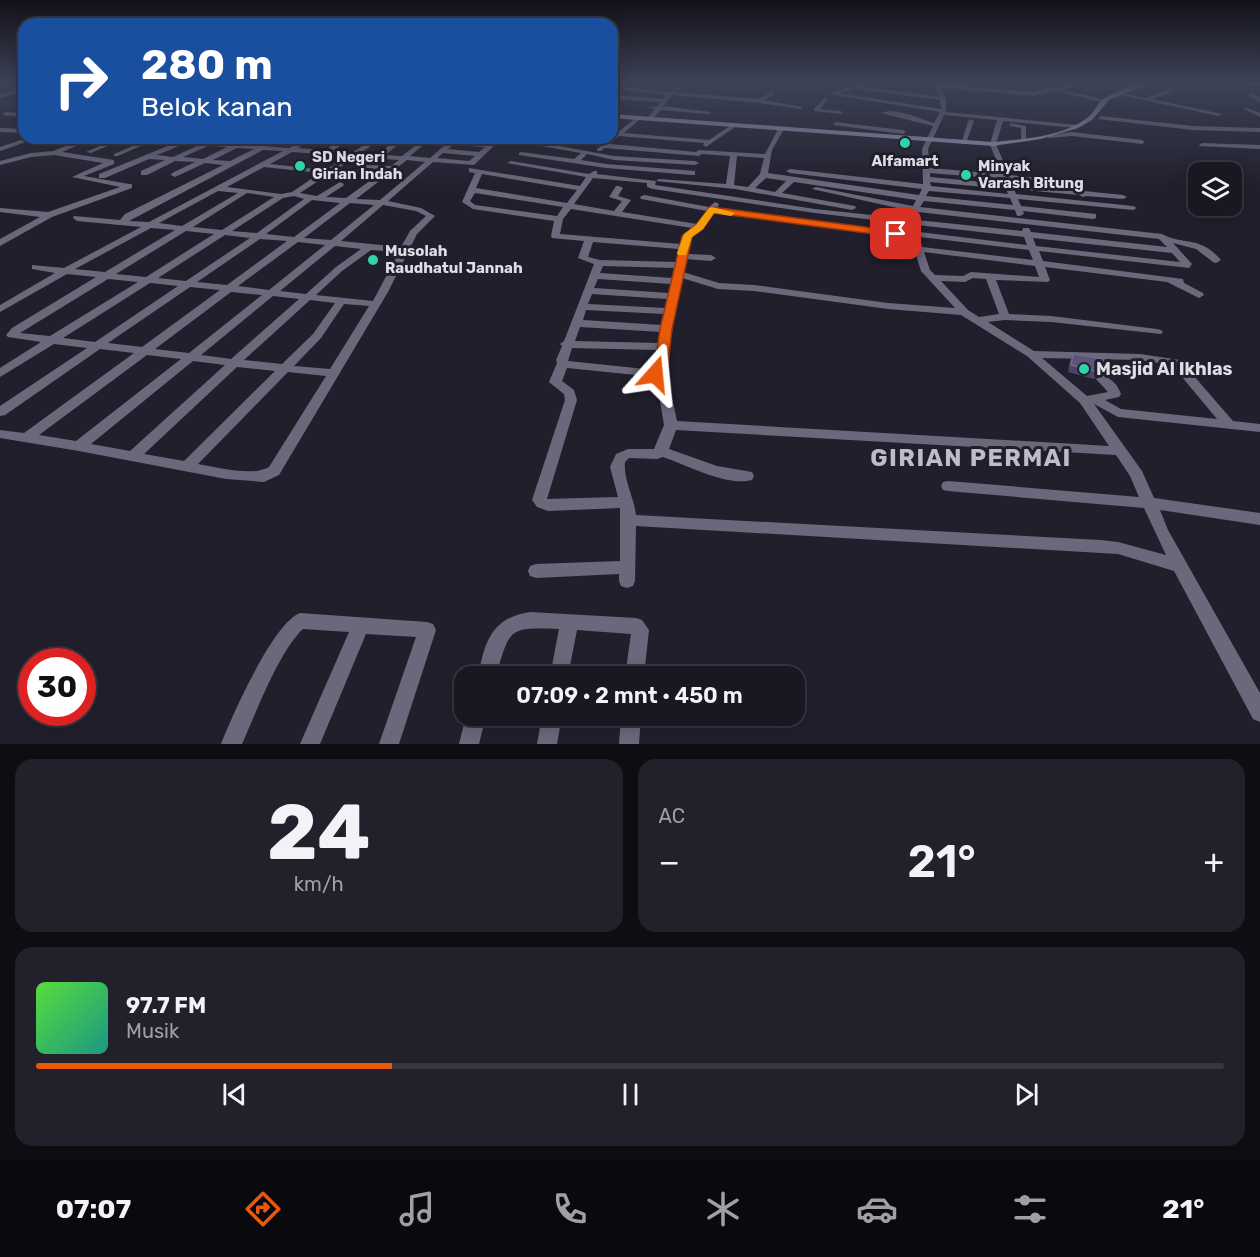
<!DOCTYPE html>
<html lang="id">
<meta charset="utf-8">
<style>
:root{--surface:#191721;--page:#22202a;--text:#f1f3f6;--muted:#9f9fa5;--line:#37363f;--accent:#ea580c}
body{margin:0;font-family:Rubik,sans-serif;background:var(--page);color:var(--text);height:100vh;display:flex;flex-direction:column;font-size:22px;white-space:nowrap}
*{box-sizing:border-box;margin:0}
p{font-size:20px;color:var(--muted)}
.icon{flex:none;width:33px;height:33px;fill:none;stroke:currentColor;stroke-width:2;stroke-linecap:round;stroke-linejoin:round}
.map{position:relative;height:744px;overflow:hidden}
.panel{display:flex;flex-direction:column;gap:15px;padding:15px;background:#0e0d12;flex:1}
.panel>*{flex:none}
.top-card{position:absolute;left:18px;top:18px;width:600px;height:126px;border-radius:18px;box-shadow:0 3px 15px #0003,0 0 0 2px var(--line);background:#1a4fa0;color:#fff;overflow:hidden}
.fabs{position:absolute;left:1188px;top:162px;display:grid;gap:12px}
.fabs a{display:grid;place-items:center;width:54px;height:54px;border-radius:12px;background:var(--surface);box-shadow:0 3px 15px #0003,0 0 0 2px var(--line);font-size:30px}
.speed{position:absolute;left:18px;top:648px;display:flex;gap:12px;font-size:30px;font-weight:700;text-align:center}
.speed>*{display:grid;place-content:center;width:78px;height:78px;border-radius:50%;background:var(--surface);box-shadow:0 3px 15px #0003,0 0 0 2px var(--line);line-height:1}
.speed .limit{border:9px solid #d22;background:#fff;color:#111}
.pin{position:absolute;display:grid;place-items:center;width:51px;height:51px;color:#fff;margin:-26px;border-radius:12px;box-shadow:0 3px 9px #0006}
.me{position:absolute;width:66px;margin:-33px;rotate:18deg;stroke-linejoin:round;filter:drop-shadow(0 0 4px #0008)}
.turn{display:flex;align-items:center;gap:21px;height:126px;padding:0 24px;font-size:27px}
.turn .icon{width:78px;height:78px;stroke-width:2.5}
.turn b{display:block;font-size:42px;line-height:51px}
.big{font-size:45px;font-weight:600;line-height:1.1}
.panel .widget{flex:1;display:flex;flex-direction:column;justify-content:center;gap:9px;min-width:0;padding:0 21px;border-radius:18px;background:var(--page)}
.panel .dial{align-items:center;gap:0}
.dial b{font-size:78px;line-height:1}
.song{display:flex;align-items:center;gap:18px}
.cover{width:72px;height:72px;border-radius:9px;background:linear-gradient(135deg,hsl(110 70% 55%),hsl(170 70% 35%))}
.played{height:6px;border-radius:3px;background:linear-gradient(90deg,var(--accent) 30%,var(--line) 30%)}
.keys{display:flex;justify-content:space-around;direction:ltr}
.heat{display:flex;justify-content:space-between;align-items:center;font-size:33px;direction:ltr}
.panel .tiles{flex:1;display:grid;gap:15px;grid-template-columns:1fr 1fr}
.widget:last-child{grid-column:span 2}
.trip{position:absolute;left:454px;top:666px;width:351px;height:60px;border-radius:18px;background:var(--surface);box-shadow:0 3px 15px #0003,0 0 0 2px var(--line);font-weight:600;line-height:60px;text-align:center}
.tab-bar{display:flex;height:96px;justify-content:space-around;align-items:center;background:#0a090d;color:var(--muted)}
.tab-bar .icon{width:42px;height:42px}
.tab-bar .active{color:var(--accent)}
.tab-bar b{font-size:27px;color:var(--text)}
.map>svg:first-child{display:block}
</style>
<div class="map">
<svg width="1260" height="744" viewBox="0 0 1260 744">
<rect width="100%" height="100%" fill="#211f2c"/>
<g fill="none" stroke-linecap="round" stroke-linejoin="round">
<path fill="#6c687c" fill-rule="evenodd" d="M655,83L683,85V87L676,92L758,99L772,91L774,94L764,100L803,107L800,109L759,103L672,95L663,106L711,112L708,114L661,110L650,121L647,119L655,109L649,107L658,106L660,102L612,99V95L663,99L667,95L619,89L622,87L670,92L676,87Z
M802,83H808L800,89H796V87Z
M934,83L1034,92L1048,89L1011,83H1024L1056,88L1078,83L1080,86L1063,90L1107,100L1105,103L1056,91L1034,96L941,88L946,99V112L1078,125L1079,126L1076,128L1003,121L996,144L1009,175L1072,181L1084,191L1123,195L1127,197L1123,199L1086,196L1083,197L1079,195L1014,189L1016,194L1133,206L1137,208L1133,210L1018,199L1021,206L1096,214V218L1093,219L1023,211L1024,214L1020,216H1017L1015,210L924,201L920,207L1162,234C1185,246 1199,235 1221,260L1216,263L1213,262L1196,249L1173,243L1192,264L1189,268L1039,251L1043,261L1183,279L1184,283L1203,293L1204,295L1199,298L1167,282L1045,267L1050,280L1048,282L996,280L1009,314L1051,316L1157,329L1161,330L1163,332L1161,334L1051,322L1005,320L988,322L1034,351L1140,354L1180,360L1233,421L1260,424V432L1118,417L1094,404L1142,471L1154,498L1260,513V525L1160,510L1168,530L1260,693V722L1253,719L1174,571L1118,554L636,526L635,581L633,586L627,588L621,586L619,581V574L536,578L530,576L528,571L530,566L536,564L620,561V508L548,511L537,507L532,500L565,400L564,394L549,382L557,363L556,360L562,346L560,344L564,341L594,264L578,258L584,241L552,238L551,236L554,221L473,209L462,202L475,173L469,172V168L580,186L586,177L507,163L511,161L589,174L594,171H597V174L656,181L659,179L726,184L730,156L702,154L699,156L605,148L601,151H597V149L638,116L640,119L624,133L709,140L733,124L738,125L706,147L703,145L704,143L619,136L610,144L696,152L699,150L765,154L778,129L781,127L784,129L772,150L768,173L919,195L922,189L790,173L786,171L790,169L923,184L922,149L933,126L881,113C896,107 919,119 934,123L940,112L828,94L855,85L939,97ZM855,89L940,100L941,109L839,93ZM944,115L997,120L990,144L1001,174L930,168L928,149ZM737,156L764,158L760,174L748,187L734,185ZM930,173L1003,179L1005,184L930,177ZM482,174L577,190L567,203L476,188ZM593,178L647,183V187L653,189L815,213L908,224L910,233L717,208L719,204L715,202L709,207L644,195L640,197L641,199L707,211L697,224L622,212L631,200L618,196L623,188L619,186H616L609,197L622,201L614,211L574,204ZM766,178L786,181L775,192L755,188ZM1011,180L1070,185L1074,190L1012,185ZM656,181L735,189L852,210L856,208L855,206L782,193L794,182L916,200L913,206L816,187L812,189L911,211L909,219L815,209L655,185ZM930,182L1006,189L1008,194L931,186ZM929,191L1010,198L1013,205L926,196ZM475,193L563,207L557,216L475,205L470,201ZM571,209L692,228L684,234L681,244L560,234L563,219ZM918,212L1159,239L1167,247L1031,232L1029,228H1023L1022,231L917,220ZM714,213L911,239L921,271L955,308L888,303L754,285L719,283L683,272L686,259L711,261L716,258L711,255L687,254L691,237L702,229ZM917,225L1024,237L1027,245L919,232ZM920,237L1029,250L1033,260L922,247ZM1033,238L1172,253L1180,262L1036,246ZM593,242L679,249L676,262L600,260L588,257ZM924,252L1035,266L1039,277L971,272L963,276L935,275L930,270ZM603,266L674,268L672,278L600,273ZM682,278L718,289L754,291L888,309L961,315L1027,356L1080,403L1109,446L677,421L667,374V359ZM973,278L986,279L999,314L979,317L968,310L941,281L965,282ZM598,279L671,284L669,293L594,288ZM592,294L667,299L666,308L588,304ZM586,310L664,314L662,325L583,320ZM580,327L661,332L658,343L575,341ZM572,348L657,350L655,370L568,361ZM1042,358L1140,360L1172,365L1217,419L1121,409L1105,400L1119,397L1121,394C1118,385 1111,378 1102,375L1096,379L1108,392L1087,396ZM567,368L656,377L664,425L654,449H628L616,454L610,467L618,497L547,499L577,400L574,390L562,381ZM676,430L1116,455L1130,476L1139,497L948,481L943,482L941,486L943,490L948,491L1144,508L1166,555L1118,542L1100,540L636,515C634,497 623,479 625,462L629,458L657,459L663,457C687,465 727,487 752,480L754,476L752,472L717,466L669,449Z
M1093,83H1102L1132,89L1129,91Z
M1217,83H1260V86L1220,85Z
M24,87V91L0,98V94Z
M1172,88L1174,91L1152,99L1222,114L1219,116L1115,94L1118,92L1145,98Z
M1250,93L1260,98V102L1248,96Z
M825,97L828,99L820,109L841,111L843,114L814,111V109Z
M1244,107L1260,113V117L1244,109Z
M5,112L24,113V117L3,115Z
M1100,116L1193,126L1260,128V132L1193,130L1098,119Z
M971,119L974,121L966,143L961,144L968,121Z
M835,122L903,130L906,132L903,134L833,125Z
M1011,123L1026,126V141L1021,140V128L1009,126Z
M0,128L24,129V133L0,132Z
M1072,132L1142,140L1145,142L1142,144L1072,136L1049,138L1046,136Z
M27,138H37L0,151V147Z
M86,138H95L62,152L114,160V164L84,176L129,184H132V188L52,217L0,246V239L40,217L0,212V208L48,212L120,187L72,177L103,163L54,155L31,157L0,165V161L31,153L53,151Z
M118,138H127L91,153L86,152Z
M129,138H159L289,148L307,138H315L298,148L325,150L344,138H351L333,151L353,152L375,138H382L361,153L377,154L400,138H407L385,155L402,156L425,138H432L410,156L430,158L453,138H460L457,141L490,143L495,138H502L474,165L433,162L388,201L421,208L435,216L417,234L388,292L279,475L264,482L226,479L79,451L0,438V430L24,433L134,353L100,349L5,415L0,416V406L87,348L54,344L0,377V368L41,342L8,337L6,335L12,328L96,277L67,274L0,312V305L55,273L32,269V265L64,268L141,227L77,221L73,218L74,216L120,220L125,214L223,165L205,163L175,177L171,175L172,173L195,162L175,161L147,175H141V171L165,160L149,159L105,178H99V174L175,143L152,141L118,156H114V154L144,141ZM184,144L199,145L173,157L157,155ZM453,145L485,147L479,152L448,149ZM208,146L227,147L203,159L183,157ZM237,148L254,149L230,161L213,160ZM263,150L283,151L149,222L129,221ZM292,152L347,156L326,170L270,164ZM443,153L475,156L469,161L437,158ZM356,157L399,160L391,166L364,165L352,174L332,172ZM407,160L425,162L380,200L356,199ZM264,167L320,173L292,192L281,194L227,187ZM369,169L385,170L346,198L326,197L343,186L344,184L340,182L317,196L300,193L326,176L354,178ZM218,191L238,193L182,226L159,223ZM247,193L274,197L222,230L193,227ZM294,196L304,199L257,233L232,231L283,198ZM312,200L340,203L294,237L266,234ZM350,203L374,205L331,240L304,238ZM383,205L416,211L426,216L410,231L401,247L341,241ZM151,228L175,230L105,272L75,269ZM186,231L214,234L146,277L116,274ZM225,235L250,238L186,281L158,278ZM260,239L287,241L227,285L197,282ZM298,242L325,245L269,290L238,286ZM335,246L361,249L336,267L306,294L280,291ZM371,250L399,252L373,301L316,295L342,271ZM108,279L138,282L50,336L20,333ZM150,283L178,286L95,342L63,338ZM190,287L220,290L142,347L108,343ZM231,292L262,295L189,353L155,349ZM273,296L299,299L231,359L201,355ZM310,300L335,303L313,334L282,364L244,360ZM344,304L369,306L330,369L294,366L321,338ZM147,355L181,359L76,441L39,435ZM193,361L225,365L130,451L91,444ZM237,367L275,371L184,461L144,454ZM288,372L326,376L269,467C253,477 216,467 198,464Z
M532,141L614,156L695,161L699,163L695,165L614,160L587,154L581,160L606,164L695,171V175H692L606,168L519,155V153L521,152L574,159L581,153L530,144V142Z
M1202,143L1260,145V149L1200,146L1199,145Z
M530,612L636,618L642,620L649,630L644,676H625L631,634L577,630L568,676H550L559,629C508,627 510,628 496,676H478C485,642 491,618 530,612Z
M300,613L427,622L433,624L436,630L399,744H379L416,637L366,634L320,744H300L349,632L303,629C279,651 256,713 242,744H221C232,716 273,623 300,613Z
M466,716H486L479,744H459Z
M542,716H562L557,744H537Z
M621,716H641L639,744H619Z"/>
<path fill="#9691b1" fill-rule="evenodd" d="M1144,83H1151L1109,100L1092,120L1078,128L1041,139L993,146L612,118V114L993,142C1023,139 1062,137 1087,118C1093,114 1096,106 1101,101C1113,91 1130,87 1144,83Z"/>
</g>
<path fill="#4d446a" d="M1073,354L1103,367L1100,374L1094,379L1068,372L1070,361Z"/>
<path fill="#352f4c" d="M1103,367L1100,374L1094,379L1097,372Z"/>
<path fill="#5d5578" stroke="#716a89" stroke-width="1.5" d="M1073,354L1104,359L1103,367L1097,372L1071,365Z"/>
<linearGradient id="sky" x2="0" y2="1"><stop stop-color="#121118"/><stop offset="0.44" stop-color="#3d4256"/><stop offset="1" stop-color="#3d4256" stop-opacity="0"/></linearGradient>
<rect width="1260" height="187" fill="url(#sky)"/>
<path fill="#ea580c" stroke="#983908" stroke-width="1.5" d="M712,207L896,231L900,234L896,237L714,213L703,229L692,237L672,329L667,374L661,379L651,377L648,374L654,370L660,329L682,236L696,225L709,208Z"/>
<path fill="#f59e0b" d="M712,207L735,213L731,216L714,213L703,229L692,237L686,255H678L677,253L684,234L696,225L709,208Z"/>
<g fill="#2fd4aa" stroke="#211f2c" stroke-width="2">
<circle cx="905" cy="143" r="6"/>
<circle cx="300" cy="166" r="6"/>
<circle cx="966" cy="175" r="6"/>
<circle cx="373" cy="260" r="6"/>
<circle cx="1084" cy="369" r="6"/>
</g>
<g text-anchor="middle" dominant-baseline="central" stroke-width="6" stroke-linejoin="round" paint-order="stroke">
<g font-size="15" font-weight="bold" fill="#dedde6" stroke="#211f2c" text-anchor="start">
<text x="312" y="157">SD Negeri<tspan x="312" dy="17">Girian Indah</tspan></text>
<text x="905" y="161" text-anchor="middle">Alfamart</text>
<text x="978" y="166">Minyak<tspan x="978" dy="17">Varash Bitung</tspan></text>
<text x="385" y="251">Musolah<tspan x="385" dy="17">Raudhatul Jannah</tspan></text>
</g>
<g font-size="18" font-weight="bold" fill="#dedde6" stroke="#211f2c" text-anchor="start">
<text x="1096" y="369">Masjid Al Ikhlas</text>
</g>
<g font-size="24" font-weight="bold" letter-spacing="1.5" fill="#bebbcd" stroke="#211f2c">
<text x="971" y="458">GIRIAN PERMAI</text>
</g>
</g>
</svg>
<div class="fabs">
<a><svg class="icon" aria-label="layers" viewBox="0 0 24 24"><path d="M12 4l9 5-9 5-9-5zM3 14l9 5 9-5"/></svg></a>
</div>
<div class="speed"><div class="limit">30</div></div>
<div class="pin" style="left:896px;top:234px;background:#d93025"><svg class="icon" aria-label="arrive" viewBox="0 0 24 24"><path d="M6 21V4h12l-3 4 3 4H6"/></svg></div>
<svg class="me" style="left:655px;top:374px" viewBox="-20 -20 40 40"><path d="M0-17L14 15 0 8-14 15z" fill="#ea580c" stroke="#fff" stroke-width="4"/></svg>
<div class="trip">07:09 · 2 mnt · 450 m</div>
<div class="top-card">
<div class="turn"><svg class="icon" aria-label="right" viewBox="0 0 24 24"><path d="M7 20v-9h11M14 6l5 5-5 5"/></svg><div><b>280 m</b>Belok kanan</div></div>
</div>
</div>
<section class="panel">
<div class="tiles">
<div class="widget dial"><b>24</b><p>km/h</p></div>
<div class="widget"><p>AC</p>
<div class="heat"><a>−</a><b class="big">21°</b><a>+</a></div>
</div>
<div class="widget">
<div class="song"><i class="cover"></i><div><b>97.7 FM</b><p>Musik</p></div></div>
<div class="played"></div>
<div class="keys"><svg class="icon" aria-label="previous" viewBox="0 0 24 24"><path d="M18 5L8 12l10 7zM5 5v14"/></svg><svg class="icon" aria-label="pause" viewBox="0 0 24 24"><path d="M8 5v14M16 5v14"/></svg><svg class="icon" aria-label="next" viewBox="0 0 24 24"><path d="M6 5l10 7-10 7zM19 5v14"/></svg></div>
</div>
</div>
</section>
<nav class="tab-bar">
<b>07:07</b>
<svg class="icon active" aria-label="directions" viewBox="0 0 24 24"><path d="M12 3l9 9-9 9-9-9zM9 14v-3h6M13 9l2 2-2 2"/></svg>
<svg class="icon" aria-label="music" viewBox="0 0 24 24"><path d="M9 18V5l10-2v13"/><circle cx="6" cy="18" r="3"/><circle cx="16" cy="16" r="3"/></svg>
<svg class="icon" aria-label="phone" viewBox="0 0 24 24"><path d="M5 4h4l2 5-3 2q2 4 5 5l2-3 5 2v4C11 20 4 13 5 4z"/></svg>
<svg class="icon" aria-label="climate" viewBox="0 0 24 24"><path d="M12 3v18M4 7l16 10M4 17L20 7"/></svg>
<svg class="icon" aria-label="car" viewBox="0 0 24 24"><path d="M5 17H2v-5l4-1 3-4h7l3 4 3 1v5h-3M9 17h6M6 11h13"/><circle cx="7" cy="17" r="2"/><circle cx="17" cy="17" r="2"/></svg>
<svg class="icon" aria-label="filters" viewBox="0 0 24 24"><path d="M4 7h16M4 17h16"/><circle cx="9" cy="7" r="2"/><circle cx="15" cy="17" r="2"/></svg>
<b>21°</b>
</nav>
